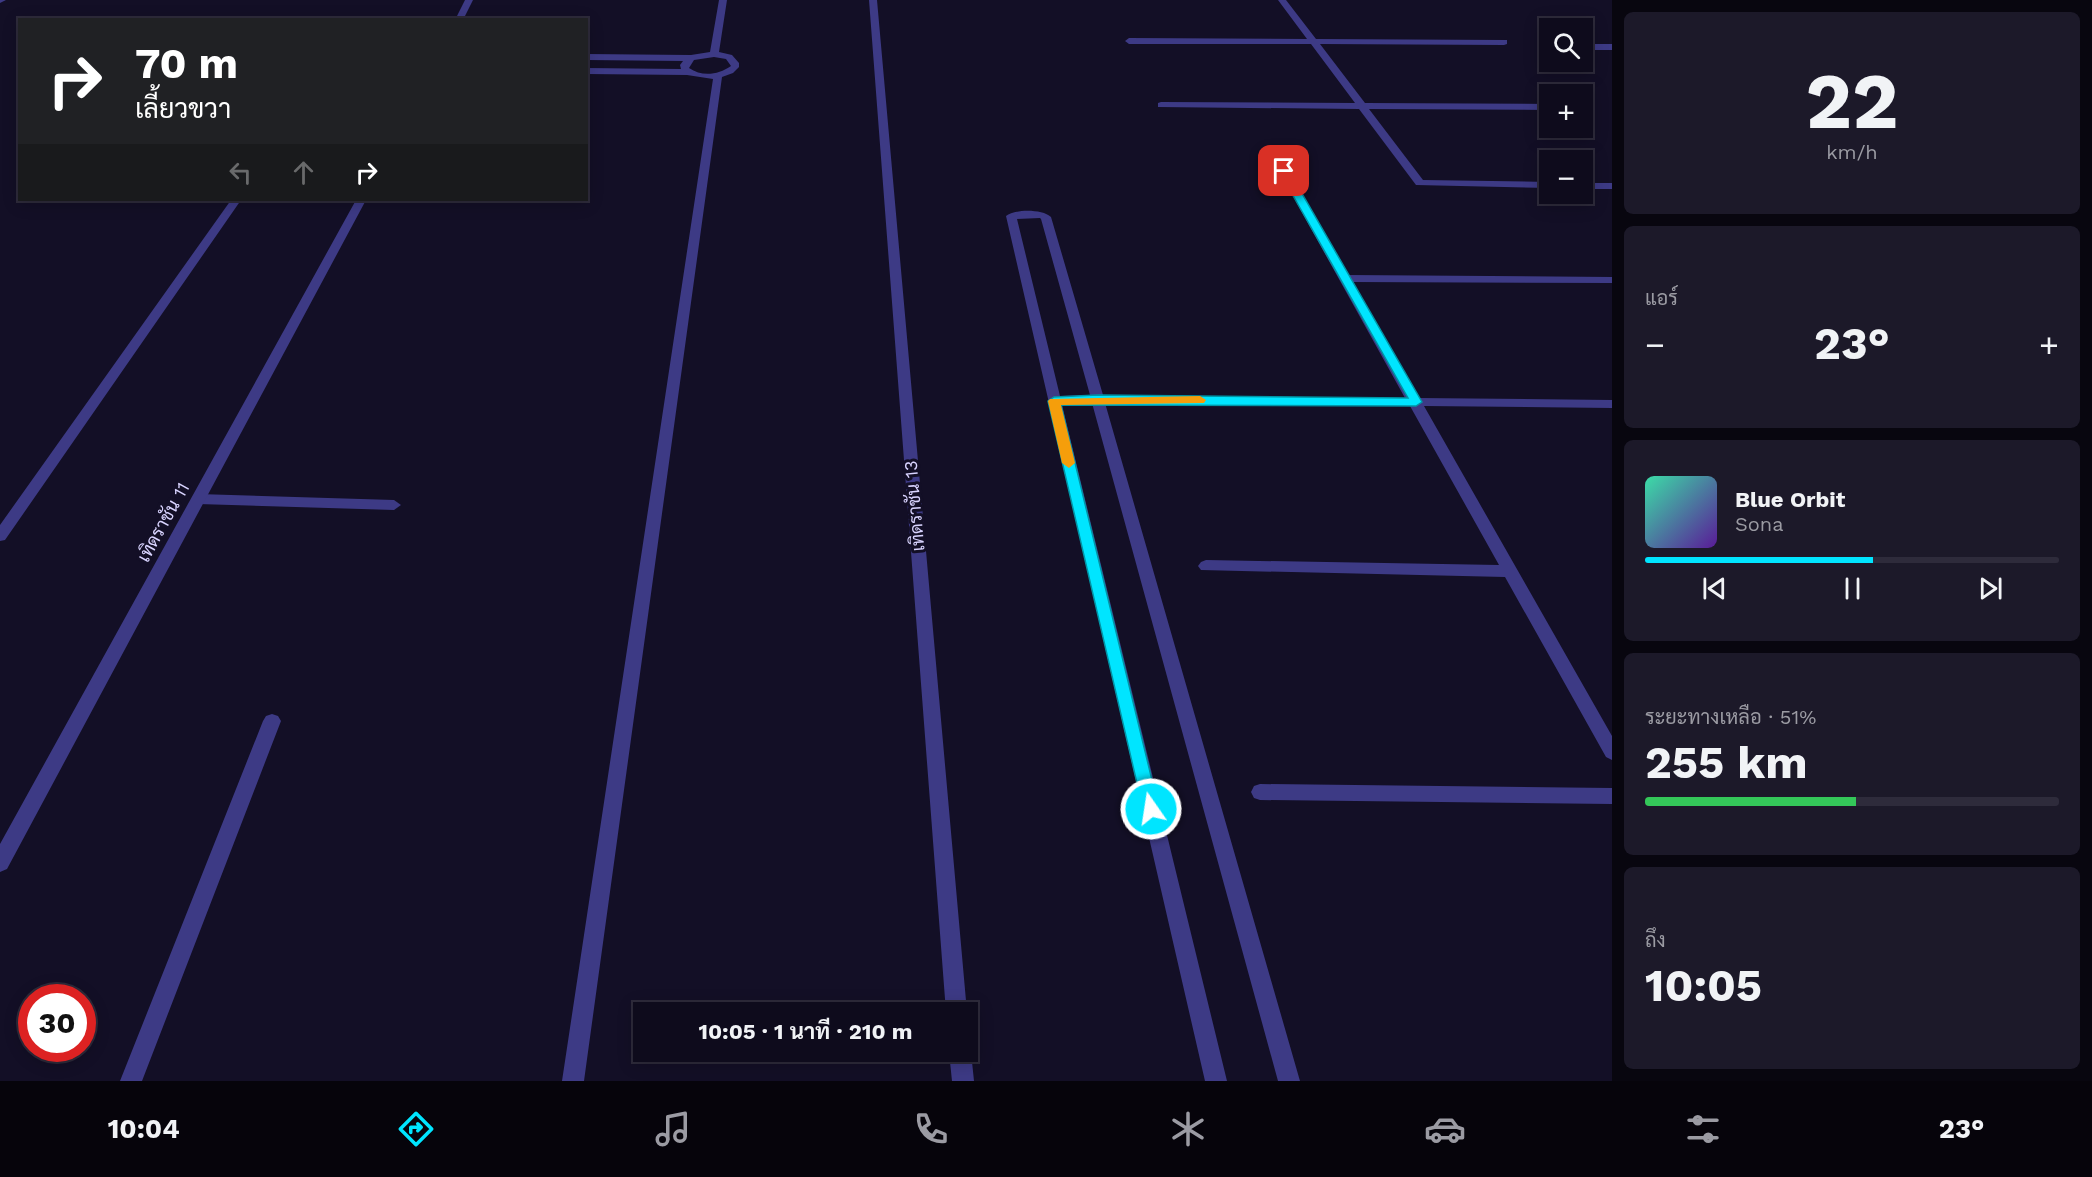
<!DOCTYPE html>
<html lang="th">
<meta charset="utf-8">
<style>
:root{--surface:#0e0b1c;--page:#1c1929;--text:#f1f3f6;--muted:#9b9ba3;--line:#2e2b3b;--accent:#00e5ff}
body{margin:0;font-family:"Work Sans",Sarabun,sans-serif;background:var(--page);color:var(--text);height:100vh;display:flex;flex-direction:column;font-size:22px;white-space:nowrap}
*{box-sizing:border-box;margin:0}
p{font-size:20px;color:var(--muted)}
.icon{flex:none;width:33px;height:33px;fill:none;stroke:currentColor;stroke-width:2;stroke-linecap:round;stroke-linejoin:round}
.map{position:relative;flex:1;overflow:hidden}
.details{display:flex;flex-direction:column;gap:12px;padding:12px;background:#08060f;width:480px}
.details>*{flex:none}
.hud{position:absolute;left:18px;top:18px;width:570px;height:183px;border-radius:0px;box-shadow:0 3px 15px #0003,0 0 0 2px var(--line);background:#202124;color:#fff;overflow:hidden}
.controls{position:absolute;left:1539px;top:18px;display:grid;gap:12px}
.controls a{display:grid;place-items:center;width:54px;height:54px;border-radius:0px;background:var(--surface);box-shadow:0 3px 15px #0003,0 0 0 2px var(--line);font-size:30px}
.speed{position:absolute;left:18px;top:984px;display:flex;gap:12px;font-size:30px;font-weight:700;text-align:center}
.speed>*{display:grid;place-content:center;width:78px;height:78px;border-radius:50%;background:var(--surface);box-shadow:0 3px 15px #0003,0 0 0 2px var(--line);line-height:1}
.speed .limit{border:9px solid #d22;background:#fff;color:#111}
.pin{position:absolute;display:grid;place-items:center;width:51px;height:51px;color:#fff;margin:-26px;border-radius:12px;box-shadow:0 3px 9px #0006}
.me{position:absolute;width:66px;margin:-33px;rotate:347deg;stroke-linejoin:round;filter:drop-shadow(0 0 4px #0008)}
.turn{display:flex;align-items:center;gap:21px;height:126px;padding:0 18px;font-size:27px}
.turn .icon{width:78px;height:78px;stroke-width:2.5}
.turn b{display:block;font-size:42px;line-height:51px}
.lanes{display:flex;align-items:center;height:57px;padding:0 18px;background:#0003;justify-content:center;gap:30px;direction:ltr}
.lanes .off{opacity:.35}
.big{font-size:45px;font-weight:700;line-height:1.1}
.details .widget{flex:1;display:flex;flex-direction:column;justify-content:center;gap:9px;min-width:0;padding:0 21px;border-radius:9px;background:var(--page)}
.details .dial{align-items:center;gap:0}
.dial b{font-size:78px;line-height:1}
.song{display:flex;align-items:center;gap:18px}
.cover{width:72px;height:72px;border-radius:9px;background:linear-gradient(135deg,hsl(160 70% 55%),hsl(270 70% 35%))}
.played{height:6px;border-radius:3px;background:linear-gradient(90deg,var(--accent) 55%,var(--line) 55%)}
.keys{display:flex;justify-content:space-around;direction:ltr}
.heat{display:flex;justify-content:space-between;align-items:center;font-size:33px;direction:ltr}
.charge{height:9px;border-radius:4px;background:linear-gradient(90deg,#34c759 51%,var(--line) 0)}
.trip{position:absolute;left:633px;top:1002px;width:345px;height:60px;border-radius:0px;background:var(--surface);box-shadow:0 3px 15px #0003,0 0 0 2px var(--line);font-weight:700;line-height:60px;text-align:center}
.tabs{display:flex;height:96px;justify-content:space-around;align-items:center;background:#06040b;color:var(--muted)}
.tabs .icon{width:42px;height:42px}
.tabs .selected{color:var(--accent)}
.tabs b{font-size:27px;color:var(--text)}
main{display:flex;flex:1;min-height:0}
.map>svg:first-child{display:block}
</style>
<main>
<div class="map">
<svg width="1612" height="1081" viewBox="0 0 1612 1081">
<rect width="100%" height="100%" fill="#130f26"/>
<g fill="none" stroke-linecap="round" stroke-linejoin="round">
<path fill="#3d3a85" fill-rule="evenodd" d="M198,494L394,500L401,505L394,510L198,504L191,499Z"/>
<path fill="#3d3a85" fill-rule="evenodd" d="M0,0H6L0,3Z
M465,0H473L463,20H455Z
M719,0H727L719,52L732,55L739,63V67L733,73L722,77L584,1081H562L713,79L687,75L586,74V68L681,69L680,65L683,61L586,60V54L691,55L710,52ZM714,57L726,59L731,66C718,75 702,77 689,68L694,60Z
M869,0H877L967,1012H946Z
M1278,0H1286L1316,39L1507,40V44L1504,45L1320,44L1365,103L1550,104V110L1369,109L1423,180L1550,182V188L1416,185L1359,109L1158,107V103L1161,102L1355,103L1311,44H1129L1125,41L1129,38L1307,39Z
M1549,44L1550,50L1546,49L1545,47Z
M1582,44H1612V50H1582Z
M1582,104L1588,105L1590,107L1582,110Z
M1274,150L1279,153L1348,275L1612,277V283L1352,282L1419,398L1612,400V408L1424,406L1612,736V760L1606,757L1505,577L1201,570L1198,566L1201,562L1206,560L1499,565L1410,406L1105,403L1300,1081H1278L1092,403L1062,405L1227,1081H1205L1006,216C1015,209 1042,209 1051,217L1103,395L1405,398L1269,153ZM1040,218L1041,219L1090,395L1060,396L1017,219Z
M1582,183H1612V189H1582Z
M231,200H241L5,540L0,541V525Z
M356,200H366L7,869L0,872V844Z
M272,714L278,716L281,721L142,1081H120L263,721L266,716Z
M1260,784L1612,788V804L1260,800L1254,798L1251,792L1254,786Z
M968,1044L971,1052L974,1081H952L949,1052H968Z"/>
</g>
<path fill="#00e5ff" stroke="#0095a6" stroke-width="1.5" d="M1281,169L1289,171L1422,402L1416,406L1061,405L1159,809L1157,814L1151,817L1145,814L1143,809L1048,401L1054,397L1098,395L1408,398L1279,171Z"/>
<path fill="#f59e0b" d="M1200,396L1206,400L1204,403L1061,405L1075,463L1069,468L1062,463L1048,401L1050,399Z"/>
<g text-anchor="middle" dominant-baseline="central" stroke-width="6" stroke-linejoin="round" paint-order="stroke">
<g font-size="18" fill="#d9d4ff" stroke="#130f26">
<text transform="translate(914 506) rotate(-95)">เทิดราชัน 13</text>
<text transform="translate(163 522) rotate(-61)">เทิดราชัน 11</text>
</g>
</g>
</svg>
<div class="controls">
<a><svg class="icon" aria-label="search" viewBox="0 0 24 24"><circle cx="10" cy="10" r="6"/><path d="M15 15l6 6"/></svg></a>
<a>+</a>
<a>−</a>
</div>
<div class="speed"><div class="limit">30</div></div>
<div class="pin" style="left:1284px;top:171px;background:#d93025"><svg class="icon" aria-label="arrive" viewBox="0 0 24 24"><path d="M6 21V4h12l-3 4 3 4H6"/></svg></div>
<svg class="me" style="left:1151px;top:809px" viewBox="-20 -20 40 40"><circle r="17" fill="#00e5ff" stroke="#fff" stroke-width="3"/><path d="M0-11L8 9 0 5-8 9z" fill="#fff"/></svg>
<div class="trip">10:05 · 1 นาที · 210 m</div>
<div class="hud">
<div class="turn"><svg class="icon" aria-label="right" viewBox="0 0 24 24"><path d="M7 20v-9h11M14 6l5 5-5 5"/></svg><div><b>70 m</b>เลี้ยวขวา</div></div>
<div class="lanes"><svg class="icon off" aria-label="left" viewBox="0 0 24 24"><path d="M17 20v-9H6M10 6l-5 5 5 5"/></svg><svg class="icon off" aria-label="ahead" viewBox="0 0 24 24"><path d="M12 20V5M6 11l6-6 6 6"/></svg><svg class="icon" aria-label="right" viewBox="0 0 24 24"><path d="M7 20v-9h11M14 6l5 5-5 5"/></svg></div>
</div>
</div>
<section class="details">
<div class="widget dial"><b>22</b><p>km/h</p></div>
<div class="widget"><p>แอร์</p>
<div class="heat"><a>−</a><b class="big">23°</b><a>+</a></div>
</div>
<div class="widget">
<div class="song"><i class="cover"></i><div><b>Blue Orbit</b><p>Sona</p></div></div>
<div class="played"></div>
<div class="keys"><svg class="icon" aria-label="previous" viewBox="0 0 24 24"><path d="M18 5L8 12l10 7zM5 5v14"/></svg><svg class="icon" aria-label="pause" viewBox="0 0 24 24"><path d="M8 5v14M16 5v14"/></svg><svg class="icon" aria-label="next" viewBox="0 0 24 24"><path d="M6 5l10 7-10 7zM19 5v14"/></svg></div>
</div>
<div class="widget"><p>ระยะทางเหลือ · 51%</p><b class="big">255 km</b><div class="charge"></div></div>
<div class="widget"><p>ถึง</p><b class="big">10:05</b></div>
</section>
</main>
<nav class="tabs">
<b>10:04</b>
<svg class="icon selected" aria-label="directions" viewBox="0 0 24 24"><path d="M12 3l9 9-9 9-9-9zM9 14v-3h6M13 9l2 2-2 2"/></svg>
<svg class="icon" aria-label="music" viewBox="0 0 24 24"><path d="M9 18V5l10-2v13"/><circle cx="6" cy="18" r="3"/><circle cx="16" cy="16" r="3"/></svg>
<svg class="icon" aria-label="phone" viewBox="0 0 24 24"><path d="M5 4h4l2 5-3 2q2 4 5 5l2-3 5 2v4C11 20 4 13 5 4z"/></svg>
<svg class="icon" aria-label="climate" viewBox="0 0 24 24"><path d="M12 3v18M4 7l16 10M4 17L20 7"/></svg>
<svg class="icon" aria-label="car" viewBox="0 0 24 24"><path d="M5 17H2v-5l4-1 3-4h7l3 4 3 1v5h-3M9 17h6M6 11h13"/><circle cx="7" cy="17" r="2"/><circle cx="17" cy="17" r="2"/></svg>
<svg class="icon" aria-label="filters" viewBox="0 0 24 24"><path d="M4 7h16M4 17h16"/><circle cx="9" cy="7" r="2"/><circle cx="15" cy="17" r="2"/></svg>
<b>23°</b>
</nav>
